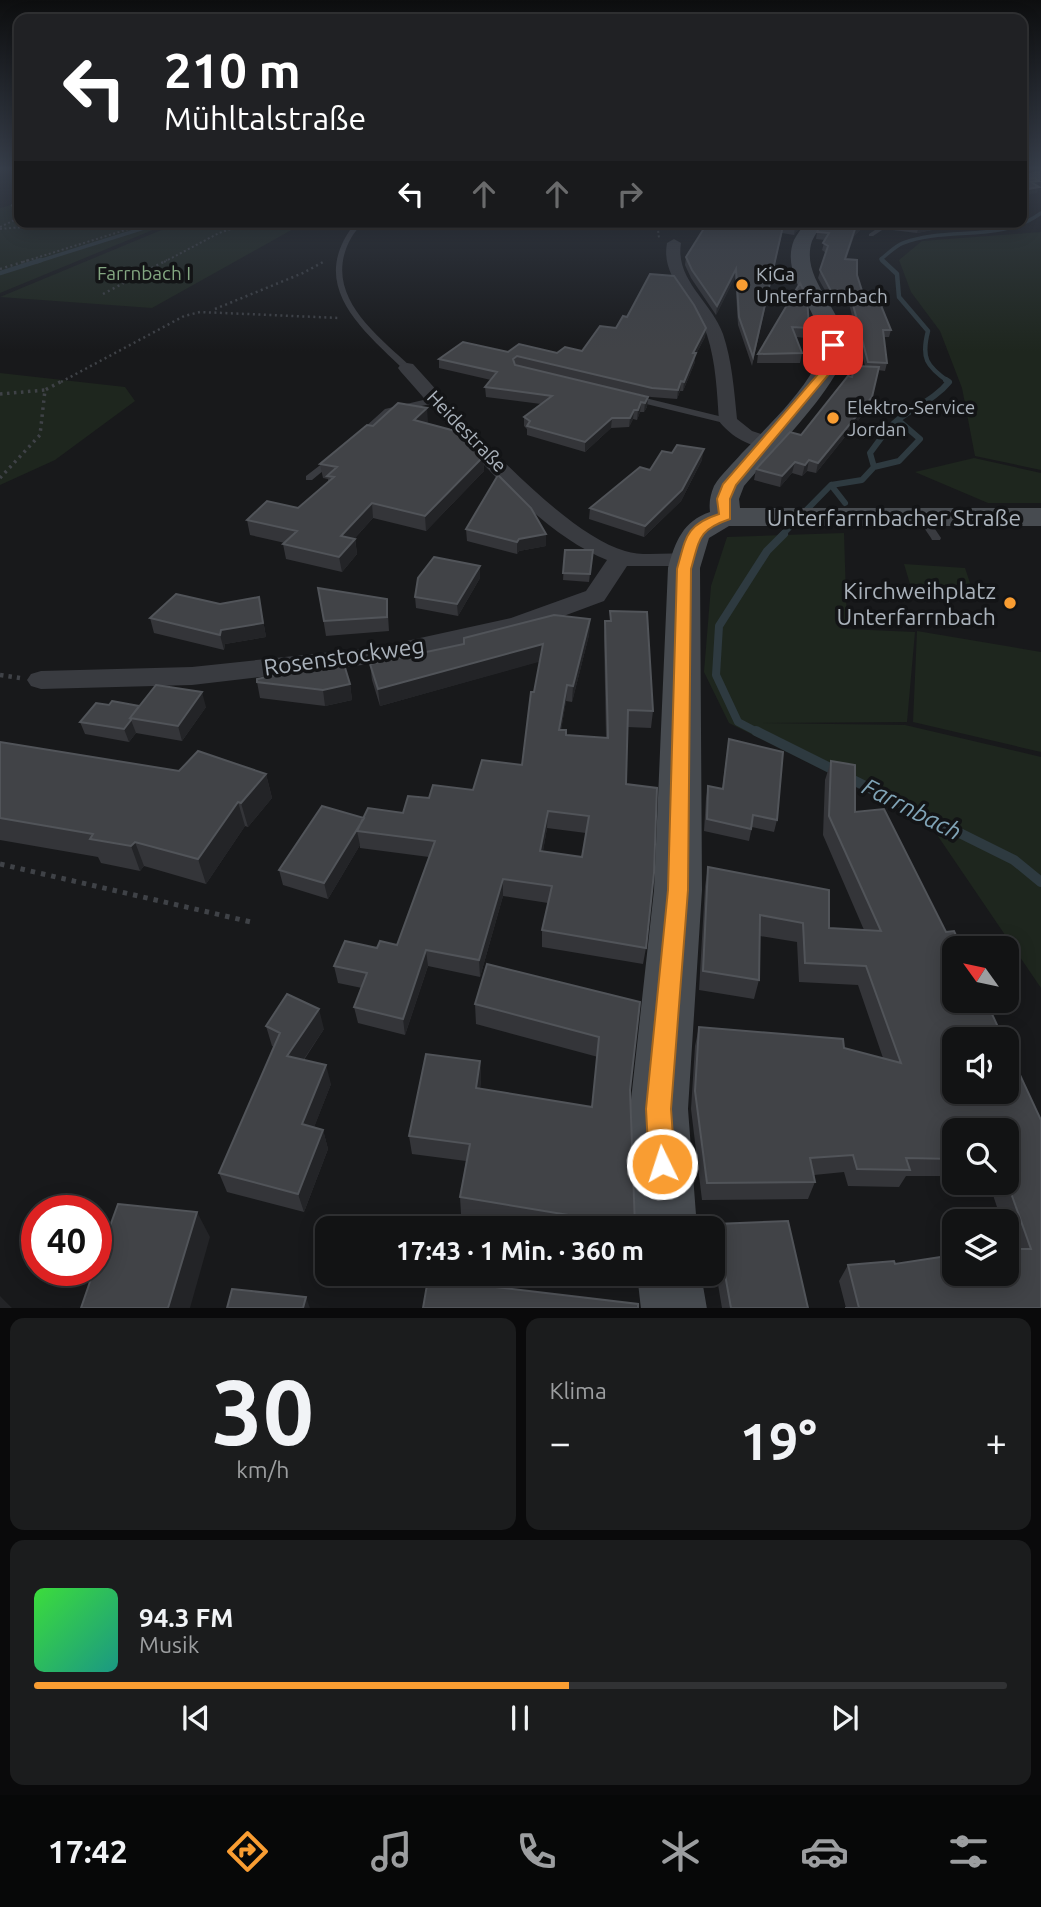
<!DOCTYPE html>
<html lang="de">
<meta charset="utf-8">
<style>
:root{--surface:#121314;--page:#1b1c1d;--text:#f1f3f6;--muted:#9c9ea0;--line:#313234;--accent:#f99d32}
body{margin:0;font-family:Ubuntu,sans-serif;background:var(--page);color:var(--text);height:100vh;display:flex;flex-direction:column;font-size:26px;white-space:nowrap}
*{box-sizing:border-box;margin:0}
p{font-size:23px;color:var(--muted)}
.icon{flex:none;width:38px;height:38px;fill:none;stroke:currentColor;stroke-width:2;stroke-linecap:round;stroke-linejoin:round}
.map{position:relative;height:1308px;overflow:hidden}
.side{display:flex;flex-direction:column;gap:10px;padding:10px;background:#0a0a0b;flex:1}
.side>*{flex:none}
.guide{position:absolute;left:14px;top:14px;width:1013px;height:214px;border-radius:14px;box-shadow:0 4px 18px #0003,0 0 0 2px var(--line);background:#202124;color:#fff;overflow:hidden}
.needle{width:46px;rotate:303deg}
.fabs{position:absolute;left:942px;top:936px;display:grid;gap:14px}
.fabs a{display:grid;place-items:center;width:77px;height:77px;border-radius:14px;background:var(--surface);box-shadow:0 4px 18px #0003,0 0 0 2px var(--line);font-size:35px}
.speed{position:absolute;left:21px;top:1195px;display:flex;gap:14px;font-size:35px;font-weight:700;text-align:center}
.speed>*{display:grid;place-content:center;width:91px;height:91px;border-radius:50%;background:var(--surface);box-shadow:0 4px 18px #0003,0 0 0 2px var(--line);line-height:1}
.speed .limit{border:10px solid #d22;background:#fff;color:#111}
.pin{position:absolute;display:grid;place-items:center;width:60px;height:60px;color:#fff;margin:-30px;border-radius:14px;box-shadow:0 4px 10px #0006}
.me{position:absolute;width:77px;margin:-38px;rotate:356deg;stroke-linejoin:round;filter:drop-shadow(0 0 5px #0008)}
.turn{display:flex;align-items:center;gap:24px;height:147px;padding:0 35px;font-size:32px}
.turn .icon{width:91px;height:91px;stroke-width:2.5}
.turn b{display:block;font-size:49px;line-height:60px}
.lanes{display:flex;align-items:center;height:66px;padding:0 35px;background:#0003;justify-content:center;gap:35px;direction:ltr}
.lanes .off{opacity:.35}
.big{font-size:52px;font-weight:600;line-height:1.1}
.side .widget{flex:1;display:flex;flex-direction:column;justify-content:center;gap:10px;min-width:0;padding:0 24px;border-radius:14px;background:var(--page)}
.side .dial{align-items:center;gap:0}
.dial b{font-size:91px;line-height:1}
.song{display:flex;align-items:center;gap:21px}
.cover{width:84px;height:84px;border-radius:10px;background:linear-gradient(135deg,hsl(120 70% 55%),hsl(170 70% 35%))}
.played{height:7px;border-radius:4px;background:linear-gradient(90deg,var(--accent) 55%,var(--line) 55%)}
.keys{display:flex;justify-content:space-around;direction:ltr}
.heat{display:flex;justify-content:space-between;align-items:center;font-size:38px;direction:ltr}
.side .tiles{flex:1;display:grid;gap:10px;grid-template-columns:1fr 1fr}
.widget:last-child{grid-column:span 2}
.trip{position:absolute;left:315px;top:1216px;width:410px;height:70px;border-radius:14px;background:var(--surface);box-shadow:0 4px 18px #0003,0 0 0 2px var(--line);font-weight:600;line-height:70px;text-align:center}
.tab-bar{display:flex;height:112px;justify-content:space-around;align-items:center;background:#070808;color:var(--muted)}
.tab-bar .icon{width:49px;height:49px}
.tab-bar .current{color:var(--accent)}
.tab-bar b{font-size:32px;color:var(--text)}
.map>svg:first-child{display:block}
</style>
<div class="map">
<svg width="1041" height="1309" viewBox="0 0 1041 1309">
<rect width="100%" height="100%" fill="#18191b"/>
<path fill="#1e261e" d="M19,203V222H180L155,229L0,293V208Z
M188,222H310L295,228L152,308L0,297L159,231Z
M1041,232V470L975,456L962,388L940,331L911,292L899,260L922,241Z
M0,373L125,387L135,401L55,460L0,485Z
M974,458L1041,473V503H988L915,472Z
M844,533L847,629L915,632L907,722L759,723L905,725L1041,757V988L929,823L729,723L704,672L711,586L727,537Z
M904,564L965,568L972,589L910,584Z
M917,631L1041,652V752L913,722Z"/>
<g fill="none" stroke-linecap="round" stroke-linejoin="round">
<path stroke="#2e3a40" stroke-width="3.5" d="M36,262L163,222
M884,262L881,259C888,254 895,246 903,243C948,226 1001,243 1041,213"/>
<path stroke="#2e3a40" stroke-width="4.5" d="M882,260L897,274L899,297L928,331C921,358 926,366 949,382
M0,273L41,260"/>
<path stroke="#2e3a40" stroke-width="6" d="M874,467L899,461L920,439L898,420
M831,485L845,503
M782,535L831,485L862,480L874,467L870,453C879,441 887,428 899,419C916,406 935,399 949,382L946,380"/>
<path stroke="#2e3a40" stroke-width="8" d="M759,733L738,722L716,675L719,626L767,551L784,534"/>
<path stroke="#2e3a40" stroke-width="10" d="M756,731L836,771
M847,777L1014,860L1041,882"/>
<path stroke="#3f4247" stroke-width="2" stroke-dasharray="2 2.5" stroke-linecap="butt" d="M11,205L19,209
M657,222L659,238
M0,227L19,218
M0,229L79,222
M23,262L151,222
M164,262L219,233L252,222"/>
<path stroke="#3f4247" stroke-width="2.5" stroke-dasharray="2 3.5" stroke-linecap="butt" d="M0,269L29,260
M103,294L167,260
M215,309L303,273L325,261
M61,382L184,316L200,312L340,318"/>
<path stroke="#3f4247" stroke-width="3.5" stroke-dasharray="2.5 4.5" stroke-linecap="butt" d="M0,394L45,390
M0,478L40,435L45,390L64,380"/>
<path stroke="#3f4247" stroke-width="4.5" stroke-dasharray="3.5 5" stroke-linecap="butt" d="M0,675L20,678"/>
<path stroke="#3f4247" stroke-width="5" stroke-dasharray="4.5 6" stroke-linecap="butt" d="M0,864L251,922"/>
<path fill="#393b40" fill-rule="evenodd" d="M358,222H365C356,229 350,238 346,249C328,299 378,336 410,366V370H404C372,338 321,299 340,249C344,239 349,229 358,222Z
M887,222H894L873,236H869V234Z
M633,395L731,419L732,421L728,424L630,400L629,398Z
M436,397L440,400L439,402L391,413L362,438L359,439L355,436L385,409Z
M332,456L335,457V461L312,480H306V476Z
M921,513L925,514L941,538L940,540H932L931,538L916,516Z"/>
<path fill="#393b40" fill-rule="evenodd" d="M674,239L681,243C675,280 711,301 723,334C732,361 734,390 737,419L752,431L773,438L776,442L773,446C754,451 730,436 719,421C717,392 716,363 707,335C697,302 660,280 667,243Z
M407,363L413,364C460,416 560,532 625,551C647,558 672,550 694,556L698,561L694,566H627L604,601L526,630L379,663L192,685L41,689L31,686L27,680L31,674L41,671L192,667L379,647L511,618L586,591L607,560C532,530 455,432 401,372L398,368L401,364Z"/>
<path fill="#474b50" fill-rule="evenodd" d="M1041,170V180L1022,185V175Z
M806,222H824C820,228 815,234 812,241C798,284 855,315 843,358C832,393 769,456 744,486L739,499L740,508H1041V526H729L709,538L700,568L702,890L688,1109L697,1228H635L630,1109L654,890L668,568C675,542 683,521 710,512C709,502 710,496 714,486C721,474 733,464 742,453C767,427 797,399 815,367C840,322 776,285 794,240C797,234 802,228 806,222Z
M637,1274H701L707,1309H641Z"/>
</g>
<path fill="#343539" fill-rule="evenodd" d="M708,222H804L794,235L782,233L752,366L738,325L735,277L716,315L691,278L685,265L686,257Z
M822,222H868L854,236L846,259L857,275L863,294L862,298L891,330L889,337H884L887,363L885,371L878,370L869,407L816,473L807,471L802,476L792,473L780,487L754,480L756,469L801,435L852,377L865,366L849,304L850,302L831,301L818,278L826,253L822,250L825,240L816,239L817,232Z
M892,222H972L917,233L892,230L890,228Z
M800,283L809,328L807,338L796,337L802,353L800,363H757L758,354Z
M616,328H706L705,337L695,356V362L683,391H680L677,399L651,397L516,366L648,397L647,407L644,412H640L637,420L633,419L629,427L611,428L585,452L527,435V429L524,426V417L541,404L486,397L485,387L491,380L439,368V359L508,352L557,353L582,351Z
M428,422L426,423L483,457L484,471L426,531L373,518L355,538L357,554L342,572L286,559L283,544L285,543L250,535L247,520L298,508L328,482V479L323,478L320,464L373,426Z
M702,460L681,501L644,537L589,519L590,508L650,470Z
M466,529L546,534V546L519,551L517,554L467,541Z
M565,550H593L589,582L563,580Z
M480,578L458,616L416,608L415,597Z
M318,588L387,599L389,631L326,636Z
M259,597L266,637L225,644L224,650L154,633L150,618Z
M610,611L653,711L651,728L627,727L626,784L646,948L643,964L542,947V930L548,903L503,896L480,977L428,966L405,1035L358,1023L354,1007L362,988L338,983L334,966L377,948L397,945L429,857L360,848V845L328,899L283,885L279,870L364,818L403,813L429,798L473,790L522,765L540,661L380,706L372,680L370,664L590,619L589,635L572,702L566,701L561,730L566,735L606,738L604,637L605,621H610ZM547,828L586,833L582,857L543,851Z
M257,682L350,684L352,700L325,706L260,698Z
M109,705L139,706L206,707L182,741L136,733L129,742L85,734L80,722Z
M729,739L777,820L774,832L752,827L749,841L704,831L706,798L708,786L722,789Z
M0,742L179,771L266,774L272,798L248,827L245,826L206,884L144,866L140,871L101,863L98,857L0,840Z
M831,761L855,812L1006,1092L1041,1308H846L839,1281L848,1265L895,1264L1012,1249L1006,1233V1222H1002L989,1183H1006V1130H954V1176H906L899,1187L848,1186L844,1172L814,1175L815,1182L808,1199L702,1200L691,1109L695,1046L699,1027L844,1048L883,1058L858,985L799,982L797,942L760,936L759,980L754,999L699,990L705,886L708,867L829,928L864,930L823,835L825,780Z
M640,1002L630,1090L634,1228H545L461,1214L460,1197L466,1161L412,1154L409,1136L480,1061L481,1080L480,1089L592,1107L598,1057L476,1024L475,1004Z
M266,1026L324,1029L304,1060L331,1084L314,1127L323,1130L328,1149L304,1212L227,1192L219,1173L274,1047L272,1046Z
M716,1224L808,1308H722L712,1249V1235Z"/>
<path fill="#232427" d="M1039,181L1037,187H1039L1037,193L1022,196V190L1031,182Z
M1026,200L1024,207L1022,208V202Z
M799,222H804L794,235L795,228Z
M862,222H868L854,236L844,267L855,229Z
M937,222H972L917,233L919,226Z
M736,269L735,277L716,315L717,306Z
M706,328L705,337L695,356V362L683,391L684,382L693,353Z
M681,381L680,391L677,399L678,390Z
M648,397L647,407L644,412L645,403Z
M872,397L869,407L816,473L818,463Z
M641,402L640,412L637,420L638,410Z
M427,408L428,422L415,434L414,420Z
M634,410L633,419L629,427L630,418Z
M612,418L611,428L585,452V442Z
M704,449L702,460L681,501L644,537L645,526Z
M483,457L484,471L426,531L425,516Z
M809,460L807,471L802,476L805,465Z
M795,462L792,473L780,487L782,476Z
M372,503L373,518L343,551L341,536Z
M546,534V546L519,551L517,554V542L519,539Z
M355,539L357,554L342,572L339,557Z
M480,566V578L458,616L457,604Z
M259,597L266,637L225,644L224,650L220,635L221,630Z
M590,619L589,635L572,702L573,686Z
M543,644L542,661L380,706L378,689Z
M350,684L352,700L325,706L323,690Z
M567,685L566,701L558,747L559,730Z
M202,692L206,707L182,741L178,726Z
M131,720L136,733L129,742L124,729Z
M266,774L272,798L248,827L241,803Z
M238,802L245,826L206,884L198,859Z
M548,811L547,828L540,868V851Z
M364,818L357,831L360,845L328,899L324,883Z
M135,842L144,866L140,871L131,846Z
M503,879V896L480,977L479,960Z
M426,950L428,966L405,1035L403,1019Z
M319,1009L324,1029L293,1075L287,1056Z
M480,1061L481,1080L477,1107L476,1088Z
M326,1065L331,1084L308,1143L302,1124Z
M323,1130L328,1149L304,1212L298,1194Z
M197,1212L210,1237L190,1308H168Z
M0,1296L12,1308H0Z
M306,1297L310,1308H303Z"/>
<path fill="#414347" stroke="#515459" stroke-width="2" fill-rule="evenodd" d="M1022,175V180L1035,178L1039,181L1031,182L1039,187L1022,190Z
M708,222H799L795,228L783,226L753,357L739,317L736,269L717,306L692,270L686,257Z
M822,222H862L855,229L845,259L857,260V275L863,294L832,293L820,270L828,246L823,243L829,233L817,232Z
M893,222H937L919,226Z
M650,274L674,276L694,305L706,328L693,353H696L684,382L681,381L678,390L652,388L517,356L513,359L515,365L648,397L645,403L641,402L638,410H634L630,418H612L585,442L527,426L530,421L524,417L552,396L485,387L497,372L439,359L463,342L508,352L519,344L557,353L565,347L582,351L600,326L616,328L623,316L627,317Z
M800,283L807,297L809,328L792,327L802,353L758,354Z
M851,297L878,298L891,330H883L887,363L868,362Z
M855,366L879,367L872,397L818,463L809,460L805,465L795,462L782,476L756,469L790,432L801,435L848,376L852,377Z
M398,403L427,408L414,420L459,432L483,457L425,516L372,503L341,536L355,539L339,557L283,544L297,531L247,520L267,501L298,508L334,477L327,476L337,467L320,464L367,425L373,426Z
M677,445L704,449L682,490L645,526L590,508L640,467L650,470L662,451L672,453Z
M498,475L531,508L546,534L519,539L517,542L466,529Z
M565,550H593L590,574L563,573Z
M434,557L480,566L457,604L415,597L418,578Z
M318,588L387,599V617L324,621Z
M176,594L220,604L259,597L263,623L221,630L220,635L150,618Z
M610,611L647,612L653,711L628,710L626,784L657,788L654,873L646,948L542,930L552,886L503,879L479,960L426,950L403,1019L354,1007L367,973L334,966L345,941L377,948L380,941L397,945L435,841L357,831L368,808L403,813L408,796L429,798L433,785L473,790L482,760L522,765L531,692H534L543,644L378,689L370,664L464,644V638L554,615L590,619L573,686L567,685L559,730H566V735L608,738L605,621H611ZM548,811L589,816L582,857L540,851Z
M343,661L350,684L323,690L257,682V679Z
M156,685L202,692L178,726L130,718Z
M112,701L139,706L130,718L131,720L124,729L80,722L96,703L109,705Z
M729,739L783,752L777,820L753,815L751,829L707,819L708,786L723,789Z
M0,742L179,771L198,751L266,774L241,803L238,802L198,859L135,842L131,846L90,839L93,834L0,818Z
M831,761L855,765V812L884,809L946,932L954,931L962,948H954V1001H986L1004,1040H954V1092H1006V1045L1041,1120V1308H845H859L848,1265L894,1261L895,1264L954,1255V1274H1006V1249H1031L1006,1179V1130H954V1159L906,1158L910,1170L857,1169L853,1155L810,1158L815,1182L707,1183L695,1091L699,1027L843,1039L844,1048L901,1063L866,966L805,963L803,923L760,915L759,980L703,971L708,867L829,890V928L881,931L829,816Z
M322,806L364,818L324,883L279,870Z
M487,964L640,1002L630,1090L635,1226L460,1197L470,1144L409,1136L426,1054L480,1061L476,1088L592,1107L599,1037L475,1004Z
M287,994L319,1009L287,1056L326,1065L302,1124L323,1130L298,1194L219,1173L280,1033L266,1026Z
M118,1204L197,1212L168,1308H81L94,1270H96V1265Z
M788,1221L808,1308H731L716,1224Z
M428,1279L638,1304V1308H423Z
M232,1289L306,1297L303,1308H227Z"/>
<linearGradient id="sky" x2="0" y2="1"><stop stop-color="#0d0e0f"/><stop offset="0.48" stop-color="#373e4a"/><stop offset="1" stop-color="#373e4a" stop-opacity="0"/></linearGradient>
<rect width="1041" height="351" fill="url(#sky)"/>
<path fill="#f99d32" stroke="#a26620" stroke-width="2" d="M829,343L838,345L835,364L829,374L736,485L730,499V519C698,530 700,538 691,569L688,890L671,1109L675,1164L671,1173L662,1176L653,1173L649,1164L646,1109L668,890L677,569C686,538 685,525 719,514L717,499L723,484L820,372L825,364Z"/>
<g fill="#f99d32" stroke="#131416" stroke-width="2.5">
<circle cx="742" cy="285" r="7"/>
<circle cx="833" cy="418" r="7"/>
<circle cx="1010" cy="603" r="7"/>
</g>
<g text-anchor="middle" dominant-baseline="central" stroke-width="7" stroke-linejoin="round" paint-order="stroke">
<g font-size="19" fill="#83a781" stroke="#131416">
<text x="144" y="273">Farrnbach I</text>
</g>
<g font-size="19" fill="#aab2bb" stroke="#131416" text-anchor="start">
<text x="756" y="274">KiGa<tspan x="756" dy="22">Unterfarrnbach</tspan></text>
<text x="847" y="407">Elektro-Service<tspan x="847" dy="22">Jordan</tspan></text>
</g>
<g font-size="19" fill="#aab2bb" stroke="#131416">
<text transform="translate(467 431) rotate(46)">Heidestraße</text>
</g>
<g font-size="23" fill="#aab2bb" stroke="#131416">
<text x="894" y="517">Unterfarrnbacher Straße</text>
<text transform="translate(344 656) rotate(-8)">Rosenstockweg</text>
</g>
<g font-size="23" fill="#aab2bb" stroke="#131416" text-anchor="end">
<text x="996" y="590">Kirchweihplatz<tspan x="996" dy="26">Unterfarrnbach</tspan></text>
</g>
<g font-size="24" font-style="italic" fill="#80a4b7" stroke="#131416">
<text transform="translate(912 809) rotate(27)">Farrnbach</text>
</g>
</g>
</svg>
<div class="fabs">
<a><svg class="needle" viewBox="-14 -14 28 28"><path d="M0-13l5 13h-10z" fill="#e53935"/><path d="M0 13l5-13h-10z" fill="#9c9ea0"/></svg></a>
<a><svg class="icon" aria-label="sound" viewBox="0 0 24 24"><path d="M4 9h4l5-4v14l-5-4H4zM17 9q2 3 0 6"/></svg></a>
<a><svg class="icon" aria-label="search" viewBox="0 0 24 24"><circle cx="10" cy="10" r="6"/><path d="M15 15l6 6"/></svg></a>
<a><svg class="icon" aria-label="layers" viewBox="0 0 24 24"><path d="M12 4l9 5-9 5-9-5zM3 14l9 5 9-5"/></svg></a>
</div>
<div class="speed"><div class="limit">40</div></div>
<div class="pin" style="left:833px;top:345px;background:#d93025"><svg class="icon" aria-label="arrive" viewBox="0 0 24 24"><path d="M6 21V4h12l-3 4 3 4H6"/></svg></div>
<svg class="me" style="left:662px;top:1164px" viewBox="-20 -20 40 40"><circle r="17" fill="#f99d32" stroke="#fff" stroke-width="3"/><path d="M0-11L8 9 0 5-8 9z" fill="#fff"/></svg>
<div class="trip">17:43 · 1 Min. · 360 m</div>
<div class="guide">
<div class="turn"><svg class="icon" aria-label="left" viewBox="0 0 24 24"><path d="M17 20v-9H6M10 6l-5 5 5 5"/></svg><div><b>210 m</b>Mühltalstraße</div></div>
<div class="lanes"><svg class="icon" aria-label="left" viewBox="0 0 24 24"><path d="M17 20v-9H6M10 6l-5 5 5 5"/></svg><svg class="icon off" aria-label="ahead" viewBox="0 0 24 24"><path d="M12 20V5M6 11l6-6 6 6"/></svg><svg class="icon off" aria-label="ahead" viewBox="0 0 24 24"><path d="M12 20V5M6 11l6-6 6 6"/></svg><svg class="icon off" aria-label="right" viewBox="0 0 24 24"><path d="M7 20v-9h11M14 6l5 5-5 5"/></svg></div>
</div>
</div>
<section class="side">
<div class="tiles">
<div class="widget dial"><b>30</b><p>km/h</p></div>
<div class="widget"><p>Klima</p>
<div class="heat"><a>−</a><b class="big">19°</b><a>+</a></div>
</div>
<div class="widget">
<div class="song"><i class="cover"></i><div><b>94.3 FM</b><p>Musik</p></div></div>
<div class="played"></div>
<div class="keys"><svg class="icon" aria-label="previous" viewBox="0 0 24 24"><path d="M18 5L8 12l10 7zM5 5v14"/></svg><svg class="icon" aria-label="pause" viewBox="0 0 24 24"><path d="M8 5v14M16 5v14"/></svg><svg class="icon" aria-label="next" viewBox="0 0 24 24"><path d="M6 5l10 7-10 7zM19 5v14"/></svg></div>
</div>
</div>
</section>
<nav class="tab-bar">
<b>17:42</b>
<svg class="icon current" aria-label="directions" viewBox="0 0 24 24"><path d="M12 3l9 9-9 9-9-9zM9 14v-3h6M13 9l2 2-2 2"/></svg>
<svg class="icon" aria-label="music" viewBox="0 0 24 24"><path d="M9 18V5l10-2v13"/><circle cx="6" cy="18" r="3"/><circle cx="16" cy="16" r="3"/></svg>
<svg class="icon" aria-label="phone" viewBox="0 0 24 24"><path d="M5 4h4l2 5-3 2q2 4 5 5l2-3 5 2v4C11 20 4 13 5 4z"/></svg>
<svg class="icon" aria-label="climate" viewBox="0 0 24 24"><path d="M12 3v18M4 7l16 10M4 17L20 7"/></svg>
<svg class="icon" aria-label="car" viewBox="0 0 24 24"><path d="M5 17H2v-5l4-1 3-4h7l3 4 3 1v5h-3M9 17h6M6 11h13"/><circle cx="7" cy="17" r="2"/><circle cx="17" cy="17" r="2"/></svg>
<svg class="icon" aria-label="filters" viewBox="0 0 24 24"><path d="M4 7h16M4 17h16"/><circle cx="9" cy="7" r="2"/><circle cx="15" cy="17" r="2"/></svg>
</nav>
